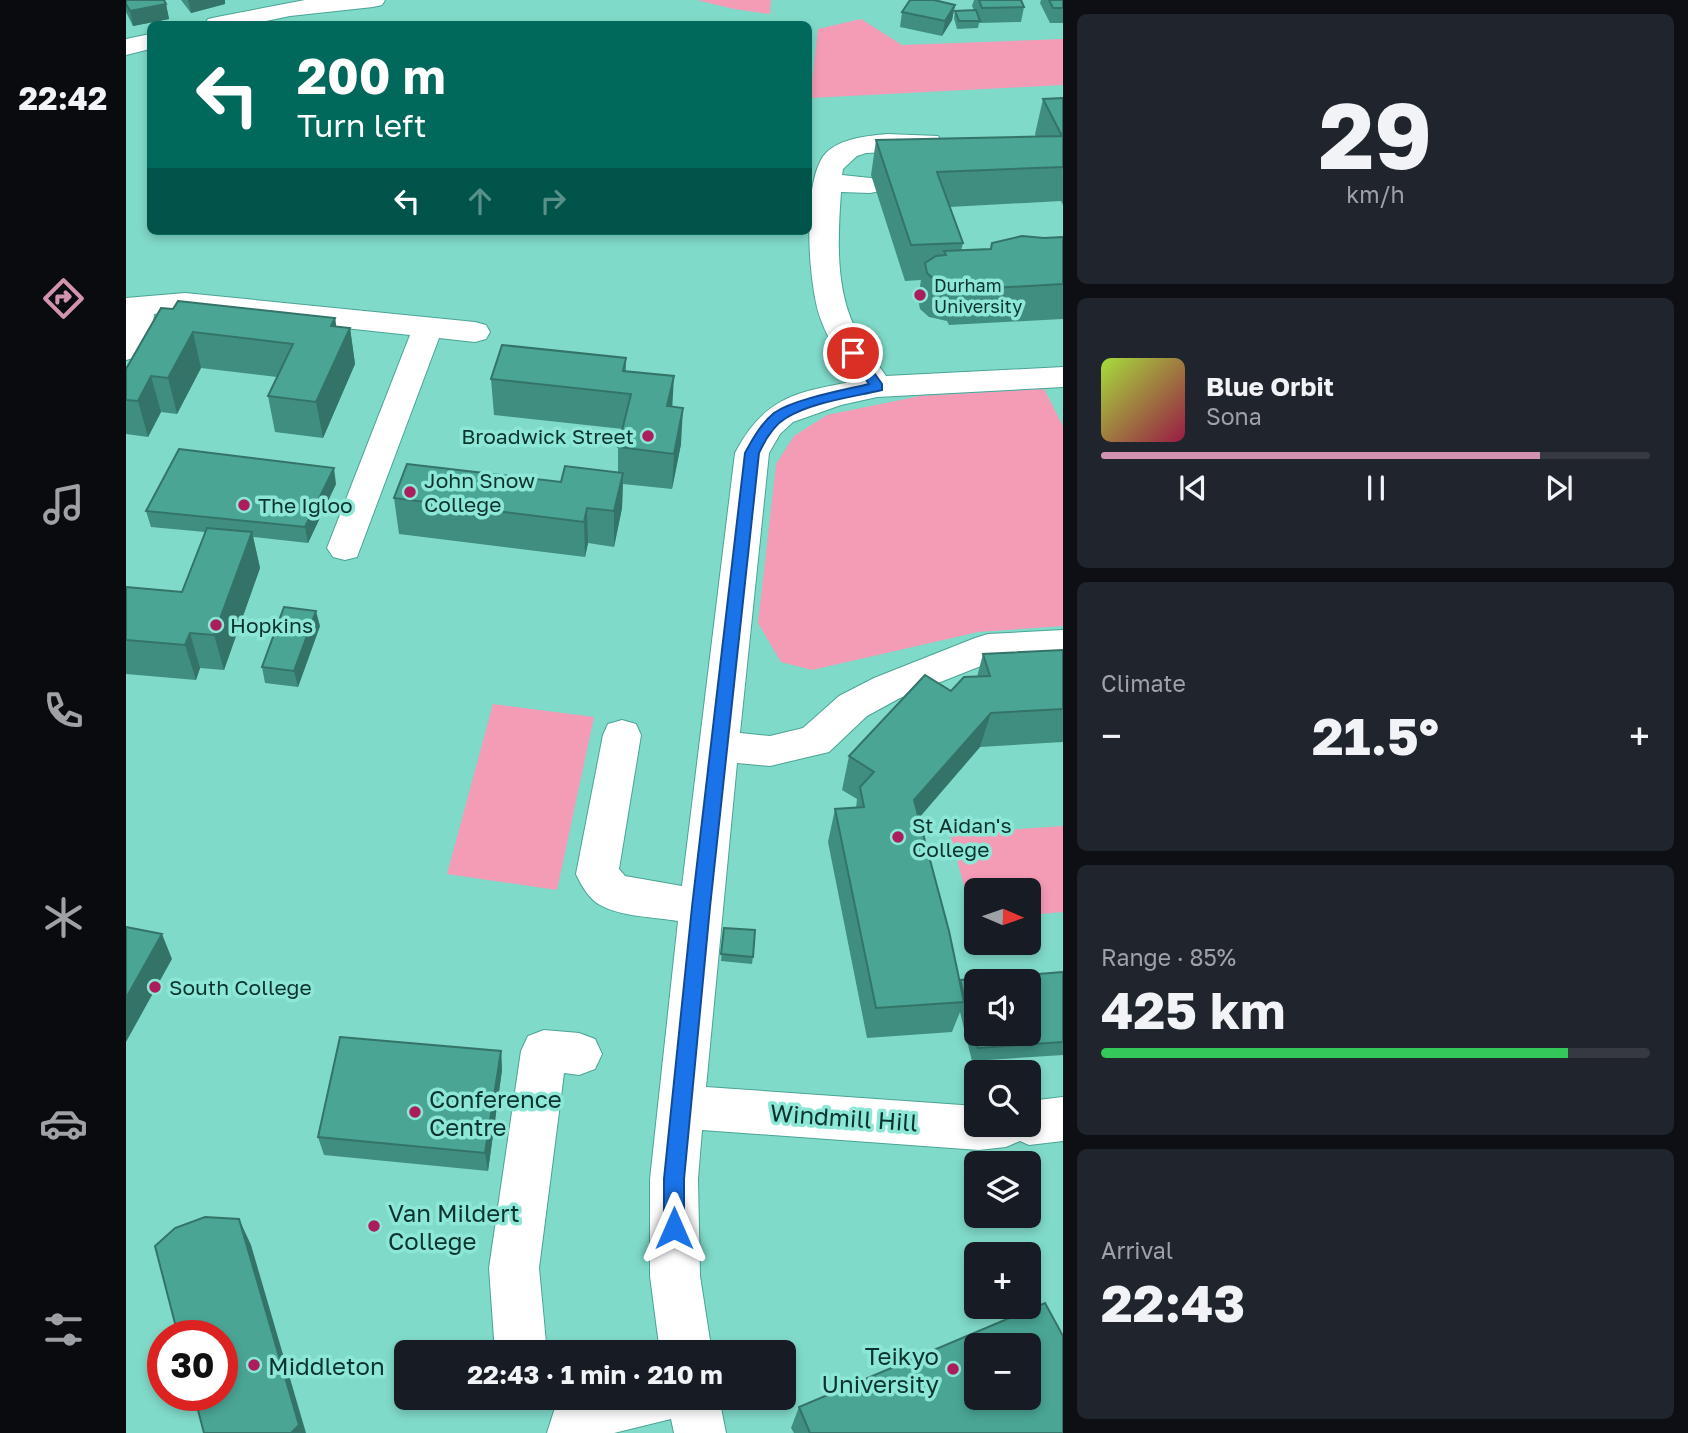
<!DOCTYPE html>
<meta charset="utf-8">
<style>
:root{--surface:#171b24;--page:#20242c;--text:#f1f3f6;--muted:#9ea1a6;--line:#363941;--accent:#d293b1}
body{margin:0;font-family:"Golos Text",sans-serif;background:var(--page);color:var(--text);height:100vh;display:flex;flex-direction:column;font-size:26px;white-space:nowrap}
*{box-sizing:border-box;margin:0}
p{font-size:23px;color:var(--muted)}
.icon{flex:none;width:38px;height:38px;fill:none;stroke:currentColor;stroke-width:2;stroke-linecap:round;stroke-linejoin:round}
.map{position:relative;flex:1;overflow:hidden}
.sheet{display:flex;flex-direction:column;gap:14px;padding:14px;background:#0d0f14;width:625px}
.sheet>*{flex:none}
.top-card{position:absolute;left:21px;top:21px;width:665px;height:214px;border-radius:10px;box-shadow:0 4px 10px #0003;background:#00695c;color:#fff;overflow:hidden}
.needle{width:46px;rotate:92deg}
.controls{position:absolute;left:838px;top:878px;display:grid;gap:14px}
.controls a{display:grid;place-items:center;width:77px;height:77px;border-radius:10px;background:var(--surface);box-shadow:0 4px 10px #0003;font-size:35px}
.speed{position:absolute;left:21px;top:1320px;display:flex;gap:14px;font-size:35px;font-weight:700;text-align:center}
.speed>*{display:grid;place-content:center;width:91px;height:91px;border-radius:50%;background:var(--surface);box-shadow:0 4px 10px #0003;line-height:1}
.speed .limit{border:10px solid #d22;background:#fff;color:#111}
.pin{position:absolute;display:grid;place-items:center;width:60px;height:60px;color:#fff;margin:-30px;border:4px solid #fff;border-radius:50%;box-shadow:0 2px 7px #0007}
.me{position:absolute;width:77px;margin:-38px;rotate:0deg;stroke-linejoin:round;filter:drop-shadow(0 0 5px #0008)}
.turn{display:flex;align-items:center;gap:24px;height:147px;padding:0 35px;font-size:32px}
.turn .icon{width:91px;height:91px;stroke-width:2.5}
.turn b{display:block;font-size:49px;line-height:60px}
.lanes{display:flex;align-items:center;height:66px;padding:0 35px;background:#0003;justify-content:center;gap:35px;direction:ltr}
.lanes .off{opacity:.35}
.big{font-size:52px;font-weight:700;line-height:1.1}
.sheet .card{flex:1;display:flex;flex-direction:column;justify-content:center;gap:10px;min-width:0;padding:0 24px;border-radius:10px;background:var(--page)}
.sheet .dial{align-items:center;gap:0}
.dial b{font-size:91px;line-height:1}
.song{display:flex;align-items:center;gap:21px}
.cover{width:84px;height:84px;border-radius:10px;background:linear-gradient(135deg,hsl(80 70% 55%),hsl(340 70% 35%))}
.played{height:7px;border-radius:4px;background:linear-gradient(90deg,var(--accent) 80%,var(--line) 80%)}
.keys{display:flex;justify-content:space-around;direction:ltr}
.heat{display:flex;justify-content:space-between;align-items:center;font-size:38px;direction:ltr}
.charge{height:10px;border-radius:5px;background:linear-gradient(90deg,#34c759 85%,var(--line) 0)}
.trip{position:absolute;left:268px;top:1340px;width:402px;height:70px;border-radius:10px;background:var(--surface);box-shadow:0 4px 10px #0003;font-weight:700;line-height:70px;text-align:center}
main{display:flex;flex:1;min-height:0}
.menu{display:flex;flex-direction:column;width:126px;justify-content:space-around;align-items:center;background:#090b0e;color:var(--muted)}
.menu .icon{width:49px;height:49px}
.menu .current{color:var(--accent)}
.menu b{font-size:32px;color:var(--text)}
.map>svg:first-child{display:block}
</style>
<main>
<nav class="menu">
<b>22:42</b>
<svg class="icon current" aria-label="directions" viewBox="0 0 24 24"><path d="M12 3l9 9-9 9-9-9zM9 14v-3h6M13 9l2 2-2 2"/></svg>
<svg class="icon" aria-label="music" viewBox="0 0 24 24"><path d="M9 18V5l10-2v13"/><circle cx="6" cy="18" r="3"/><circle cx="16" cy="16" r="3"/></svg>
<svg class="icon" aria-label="phone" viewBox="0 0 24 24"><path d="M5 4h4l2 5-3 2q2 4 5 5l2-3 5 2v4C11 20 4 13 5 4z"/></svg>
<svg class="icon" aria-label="climate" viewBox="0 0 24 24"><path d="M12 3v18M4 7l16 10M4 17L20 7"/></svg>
<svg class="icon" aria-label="car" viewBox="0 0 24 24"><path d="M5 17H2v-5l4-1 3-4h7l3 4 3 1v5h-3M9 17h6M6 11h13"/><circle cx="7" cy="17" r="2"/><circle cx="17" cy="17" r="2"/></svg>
<svg class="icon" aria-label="filters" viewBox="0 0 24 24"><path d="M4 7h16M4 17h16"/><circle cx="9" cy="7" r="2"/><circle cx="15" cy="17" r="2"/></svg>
</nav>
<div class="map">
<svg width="938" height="1433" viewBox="0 0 938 1433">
<rect width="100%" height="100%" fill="#80dac9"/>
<path fill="#f49bb6" d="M571,0H645L644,14L608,9Z
M735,19L776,45L937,39V85L684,98L692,29Z
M918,389L937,426V626L852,632L686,670L655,662L632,623L650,464L668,436L701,415L794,396Z
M367,704L468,717L431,890L321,874Z
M937,826V912L903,915V891H850V919H847L824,834Z"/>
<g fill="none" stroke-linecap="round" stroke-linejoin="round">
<defs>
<path id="minor" d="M179,0H259L256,5L247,7L164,16L125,24H79L82,19L91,17Z
M24,34V49L0,55V39Z
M761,134L812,136L816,142L812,148L802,150L740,153L731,156L717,169L716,175L754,179L758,185L754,191L744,193L715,192C712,236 709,285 728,326C736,344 749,360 760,376L938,367V387L751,397L715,405L667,422L654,434L643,453L614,733L644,736L677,728L713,696L748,678L849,638L862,634L938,630V658L865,662L774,698L741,716L703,752L644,766L611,763L580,1087L850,1106V1125H903V1101L938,1097V1141L903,1145L894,1141L880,1147L853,1150L576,1130L572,1179L574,1276L586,1353H534L524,1276V1179L552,921C529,917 495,917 474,905C463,899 455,885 450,874L477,735L482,724L496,720L510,724L515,735L493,869L499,876L556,886L609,453C639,396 671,392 730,381C717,362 703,342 695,320C682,287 675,179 700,153C715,138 741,136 761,134Z
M59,293L349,322L360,325L364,332L360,339L349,342L313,338L231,557L219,560L207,557L201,548L284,335L59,311L28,314C27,331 21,343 11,357L0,360V298Z
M418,1030L453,1033L469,1039L476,1054L469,1069L453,1075L438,1073L413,1268L421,1353H369L363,1268L395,1051L402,1036Z
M432,1398H593L600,1433H548L545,1419L488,1433H421Z"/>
</defs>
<use href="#minor" stroke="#49a495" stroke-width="2"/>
<use href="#minor" fill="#fff" fill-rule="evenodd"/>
</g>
<path fill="#408e80" d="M0,0L40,4L43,19L7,26L0,12Z
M55,0H99V4L65,13Z
M848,0H895L898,7L895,22L853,23L852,28L831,29L828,18L829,11L848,10L846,6Z
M915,0H937V23H924L914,3Z
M829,5L826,20L816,36L774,27L776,12Z
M937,98V205L935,201L823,207L837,243L835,251L864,249L866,243L937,237V319L823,325L821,321L803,317L794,309L792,299L795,280L779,281L745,175L750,140L910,137L909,134L917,99Z
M47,309L209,318L210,327L224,328L229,364L197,438L149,432L142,396L151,377L75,368L51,414L35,412L22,437L0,434V369Z
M500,358V371L546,407L555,444L546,489L497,484L496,508L488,547L462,543L459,557L273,534L268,498L435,482L492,472V447L497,429L368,415L365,379Z
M210,484L182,543L127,537L134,568L98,670L74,668L70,680L0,674V587L56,592L79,532L25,527L20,511Z
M194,626L172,687L139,683L136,667Z
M937,650V742L854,747L793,818L833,981L937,972V1055L846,1061L834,1012L826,1032L741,1038L702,842L709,809L730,808L731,799L716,790L723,756L825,691L851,677L857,654Z
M598,928L627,957L626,964L595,961Z
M375,1051L376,1070L362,1171L198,1155L192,1137Z
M673,1407L937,1433H668L665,1428Z"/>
<path fill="#347468" d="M62,0H99V4L65,13Z
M40,4L43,19L7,26L4,11Z
M829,5L826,20L816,36L819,21Z
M209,318L214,350L224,328L229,364L197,438L190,402L205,326Z
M67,332L75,368L51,414L42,378Z
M25,376L35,412L22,437L12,401Z
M548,376L546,412L541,406Z
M557,408L555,444L546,489L548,454Z
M208,468L210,484L182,543L179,527Z
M497,473L496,508L488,547V511Z
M461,508L462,543L459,557L458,522Z
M126,532L134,568L98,670L88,635Z
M190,611L194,626L172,687L168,671Z
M64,633L74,668L70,680L59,645Z
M865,713L854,747L779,834L788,800Z
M36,934L46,959L0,1042V998Z
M375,1051L376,1070L362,1171L359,1153Z
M113,1219L125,1245L180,1433H165Z"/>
<path fill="#4aa595" stroke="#347468" stroke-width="2" fill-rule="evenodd" d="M0,0H38L40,4L4,11L0,4Z
M784,0H808L829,5L819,21L776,12Z
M853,0H895L898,7L856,8Z
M923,0H937V8H927Z
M850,10L854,21H833L829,11Z
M937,98V167L811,172L837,243L785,245L750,140L936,136L917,99Z
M896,236L918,238L937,237V284L830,290L828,285L810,281L801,273L799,263L810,256L820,255L818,251L865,249L866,243Z
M52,301L209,318L205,326L224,328L190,402L142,396L167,344L67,332L42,378L25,376L12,401L0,400V369L35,308L47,309Z
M376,345L500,358L497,371L548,376L541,406L557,408L548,454L492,447L505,394L365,379Z
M53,449L208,468L179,527L20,511Z
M281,464L435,482L439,466L497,473L488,511L461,508L458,522L268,498Z
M81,528L126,532L88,635L64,633L59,645L0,640V587L56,592Z
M158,607L190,611L168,671L136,667Z
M937,650V709L865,713L788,800L823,931L838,1002L750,1008L709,809L738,807L734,787L748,772L723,756L799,675L825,691L838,677L864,676L857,654Z
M0,927L36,934L0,998Z
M598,928L629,930L627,957L595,954Z
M937,972V1042L852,1048L834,980ZM850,982H903V1034H850Z
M214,1037L375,1051L359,1153L192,1137Z
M79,1217L113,1219L173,1425L165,1433H78L68,1395H96V1335H52L29,1246L49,1228Z
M919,1303L937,1336V1433H684L673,1407ZM850,1346H903V1398H850Z"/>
<path fill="#1a73e8" stroke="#114b97" stroke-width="2" d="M727,349L732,350L756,384V390C727,397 686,402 660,418C648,425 639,440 633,453L584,907L558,1179V1228L555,1235L548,1237L541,1235L538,1228V1179L566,907L619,453C627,438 635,424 648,413C668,399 718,390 743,384L721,353Z"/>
<g fill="#ab1d5c" stroke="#8de7d6" stroke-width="2.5">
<circle cx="794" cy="295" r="7"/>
<circle cx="522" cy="436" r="7"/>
<circle cx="284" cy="492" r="7"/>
<circle cx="118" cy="505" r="7"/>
<circle cx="90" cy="625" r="7"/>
<circle cx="772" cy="837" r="7"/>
<circle cx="29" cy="987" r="7"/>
<circle cx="289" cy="1112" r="7"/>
<circle cx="248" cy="1226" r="7"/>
<circle cx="128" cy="1365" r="7"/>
<circle cx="827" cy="1369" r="7"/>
</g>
<g text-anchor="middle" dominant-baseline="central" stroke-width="7" stroke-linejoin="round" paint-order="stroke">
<g font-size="18" fill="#0c342e" stroke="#8de7d6" text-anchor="start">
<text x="808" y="285">Durham<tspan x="808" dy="21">University</tspan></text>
</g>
<g font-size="21" fill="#0c342e" stroke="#8de7d6" text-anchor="start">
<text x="508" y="436" text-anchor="end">Broadwick Street</text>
<text x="298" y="480">John Snow<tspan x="298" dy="24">College</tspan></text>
<text x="132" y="505">The Igloo</text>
<text x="104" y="625">Hopkins</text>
<text x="786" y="825">St Aidan's<tspan x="786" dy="24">College</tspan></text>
<text x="43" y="987">South College</text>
</g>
<g font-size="24" fill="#0c342e" stroke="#8de7d6" text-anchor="start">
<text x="303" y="1098">Conference<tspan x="303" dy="28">Centre</tspan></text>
<text x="262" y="1212">Van Mildert<tspan x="262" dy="28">College</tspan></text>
<text x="813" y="1355" text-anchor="end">Teikyo<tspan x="813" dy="28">University</tspan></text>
<text x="142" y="1365">Middleton</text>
</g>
<g font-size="24" fill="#0c342e" stroke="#8de7d6">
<text transform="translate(718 1117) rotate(4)">Windmill Hill</text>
</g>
</g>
</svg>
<div class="controls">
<a><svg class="needle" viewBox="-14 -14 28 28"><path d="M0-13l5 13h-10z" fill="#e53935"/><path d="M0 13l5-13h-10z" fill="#9ea1a6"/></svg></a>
<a><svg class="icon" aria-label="sound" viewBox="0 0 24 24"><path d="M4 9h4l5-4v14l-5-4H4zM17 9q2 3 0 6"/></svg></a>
<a><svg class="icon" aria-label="search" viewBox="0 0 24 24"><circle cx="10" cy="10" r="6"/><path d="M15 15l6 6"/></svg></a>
<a><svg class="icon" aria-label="layers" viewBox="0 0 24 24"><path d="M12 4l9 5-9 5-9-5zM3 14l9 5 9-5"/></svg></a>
<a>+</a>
<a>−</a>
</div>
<div class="speed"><div class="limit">30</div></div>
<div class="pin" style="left:727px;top:353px;background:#d93025"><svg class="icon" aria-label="arrive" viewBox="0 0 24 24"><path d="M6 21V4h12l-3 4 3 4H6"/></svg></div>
<svg class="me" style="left:548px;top:1228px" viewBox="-20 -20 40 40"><path d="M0-17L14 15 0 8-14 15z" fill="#1a73e8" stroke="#fff" stroke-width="4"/></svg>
<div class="trip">22:43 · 1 min · 210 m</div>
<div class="top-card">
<div class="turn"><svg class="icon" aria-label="left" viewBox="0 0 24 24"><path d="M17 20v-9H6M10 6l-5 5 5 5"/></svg><div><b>200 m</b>Turn left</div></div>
<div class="lanes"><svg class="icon" aria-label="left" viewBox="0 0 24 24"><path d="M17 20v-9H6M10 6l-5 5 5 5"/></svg><svg class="icon off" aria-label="ahead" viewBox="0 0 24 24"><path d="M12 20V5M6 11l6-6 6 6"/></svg><svg class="icon off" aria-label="right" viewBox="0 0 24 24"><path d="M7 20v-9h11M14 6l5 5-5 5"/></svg></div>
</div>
</div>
<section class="sheet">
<div class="card dial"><b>29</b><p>km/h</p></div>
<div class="card">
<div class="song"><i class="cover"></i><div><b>Blue Orbit</b><p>Sona</p></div></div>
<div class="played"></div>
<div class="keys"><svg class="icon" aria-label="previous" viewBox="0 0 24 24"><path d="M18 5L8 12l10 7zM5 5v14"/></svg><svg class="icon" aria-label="pause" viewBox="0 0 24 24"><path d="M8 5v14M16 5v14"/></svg><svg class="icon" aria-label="next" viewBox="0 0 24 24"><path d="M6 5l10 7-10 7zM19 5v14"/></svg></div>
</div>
<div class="card"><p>Climate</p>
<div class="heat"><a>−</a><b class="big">21.5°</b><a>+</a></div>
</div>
<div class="card"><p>Range · 85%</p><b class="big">425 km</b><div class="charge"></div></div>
<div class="card"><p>Arrival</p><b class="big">22:43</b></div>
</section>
</main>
